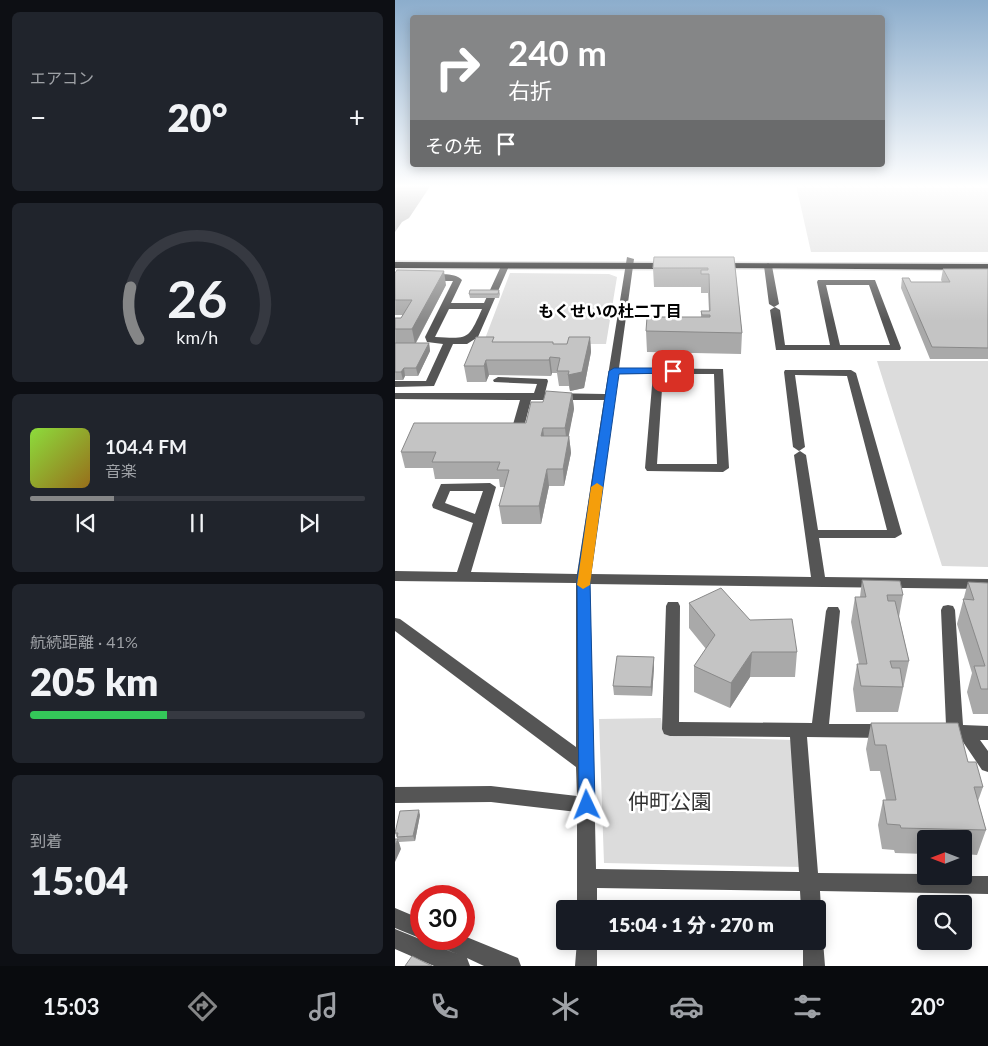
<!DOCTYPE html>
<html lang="ja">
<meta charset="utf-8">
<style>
:root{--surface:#171b24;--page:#20242c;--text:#f1f3f6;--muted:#9ea1a6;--line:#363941;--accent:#858687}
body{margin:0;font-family:Lato,"Noto Sans JP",sans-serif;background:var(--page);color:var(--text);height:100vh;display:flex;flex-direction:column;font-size:19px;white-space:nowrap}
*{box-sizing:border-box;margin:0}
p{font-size:16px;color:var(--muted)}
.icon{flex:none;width:28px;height:28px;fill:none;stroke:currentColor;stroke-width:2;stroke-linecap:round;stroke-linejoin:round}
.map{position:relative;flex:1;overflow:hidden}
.panel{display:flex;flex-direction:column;gap:12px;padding:12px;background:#0d0f14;width:395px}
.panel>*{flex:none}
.banner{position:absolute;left:15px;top:15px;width:475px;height:152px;border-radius:5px;box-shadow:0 2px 12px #0003;background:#858687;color:#fff;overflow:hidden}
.needle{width:32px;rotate:270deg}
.buttons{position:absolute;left:522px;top:830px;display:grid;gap:10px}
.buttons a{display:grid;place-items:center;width:55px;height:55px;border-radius:5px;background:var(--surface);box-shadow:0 2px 12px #0003;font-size:25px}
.speed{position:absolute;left:15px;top:885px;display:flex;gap:10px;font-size:25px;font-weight:700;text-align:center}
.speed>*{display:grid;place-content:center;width:65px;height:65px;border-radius:50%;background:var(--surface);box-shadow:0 2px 12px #0003;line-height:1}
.speed .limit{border:8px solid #d22;background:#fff;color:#111}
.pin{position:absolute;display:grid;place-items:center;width:42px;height:42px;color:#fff;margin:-21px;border-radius:10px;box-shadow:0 2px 8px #0006}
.me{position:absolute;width:55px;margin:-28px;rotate:358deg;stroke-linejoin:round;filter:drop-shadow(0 0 4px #0008)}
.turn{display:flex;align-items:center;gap:18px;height:105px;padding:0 15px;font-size:22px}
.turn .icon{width:65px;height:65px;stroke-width:2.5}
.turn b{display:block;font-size:35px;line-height:42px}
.then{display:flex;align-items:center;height:48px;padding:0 15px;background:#0003;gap:10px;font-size:19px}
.big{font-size:38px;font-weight:800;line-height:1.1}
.panel .widget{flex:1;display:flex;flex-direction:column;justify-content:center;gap:8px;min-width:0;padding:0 18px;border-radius:8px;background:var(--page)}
.panel .dial{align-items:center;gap:0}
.dial svg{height:130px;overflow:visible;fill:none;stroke:var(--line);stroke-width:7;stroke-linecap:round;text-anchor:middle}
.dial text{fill:var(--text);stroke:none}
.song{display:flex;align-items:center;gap:15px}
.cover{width:60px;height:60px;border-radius:8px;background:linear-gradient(135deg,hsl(90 70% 55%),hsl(40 70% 35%))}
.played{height:5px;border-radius:2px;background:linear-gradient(90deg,var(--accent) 25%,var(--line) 25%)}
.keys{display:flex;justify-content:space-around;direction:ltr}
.heat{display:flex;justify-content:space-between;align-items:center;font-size:28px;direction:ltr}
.charge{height:8px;border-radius:4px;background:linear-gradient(90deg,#34c759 41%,var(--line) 0)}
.trip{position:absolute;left:161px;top:900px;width:270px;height:50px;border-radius:5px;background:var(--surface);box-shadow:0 2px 12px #0003;font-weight:800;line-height:50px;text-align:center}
.tab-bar{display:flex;height:80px;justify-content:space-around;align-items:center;background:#090b0e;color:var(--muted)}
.tab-bar .icon{width:35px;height:35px}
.tab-bar .current{color:var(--accent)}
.tab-bar b{font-size:22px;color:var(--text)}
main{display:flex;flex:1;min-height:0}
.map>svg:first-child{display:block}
</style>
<main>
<section class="panel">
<div class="widget"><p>エアコン</p>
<div class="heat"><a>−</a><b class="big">20°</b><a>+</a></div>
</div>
<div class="widget dial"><svg viewBox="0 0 100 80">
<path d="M14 69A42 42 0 1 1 86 69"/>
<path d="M14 69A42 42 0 0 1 9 37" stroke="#858687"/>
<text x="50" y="56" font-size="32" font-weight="700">26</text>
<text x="50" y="72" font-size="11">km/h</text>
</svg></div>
<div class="widget">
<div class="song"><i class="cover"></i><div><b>104.4 FM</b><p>音楽</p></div></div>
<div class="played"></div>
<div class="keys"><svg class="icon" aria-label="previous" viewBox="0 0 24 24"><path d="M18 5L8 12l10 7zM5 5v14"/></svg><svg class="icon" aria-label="pause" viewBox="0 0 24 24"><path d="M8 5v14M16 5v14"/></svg><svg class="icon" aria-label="next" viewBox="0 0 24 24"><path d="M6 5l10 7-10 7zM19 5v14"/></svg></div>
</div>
<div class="widget"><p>航続距離 · 41%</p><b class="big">205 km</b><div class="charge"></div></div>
<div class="widget"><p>到着</p><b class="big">15:04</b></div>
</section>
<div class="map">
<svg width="593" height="966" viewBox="0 0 593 966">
<rect width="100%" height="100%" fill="#fff"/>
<path fill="#dcdcdc" d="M401,185H593V252H416Z
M115,273L214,274L222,277L211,344H88Z
M482,361H593V567L547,566Z
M266,718L268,731L279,736L398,740L408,867L209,863L204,719Z"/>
<path fill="#a3a3a3" d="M0,185H36L14,218L7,222L0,232Z"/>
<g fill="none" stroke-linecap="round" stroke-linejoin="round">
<defs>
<path id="major" d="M0,262L276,263L280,266L276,269L0,268Z
M323,263L593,264V270L320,268V264Z"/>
</defs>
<use href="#major" stroke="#dbdbdb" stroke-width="3"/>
<path fill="#555" fill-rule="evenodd" d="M232,257L239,259L224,368L328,369L334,468L328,472L252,471L250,468L258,374H223L196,574L416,577L399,455L405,451L411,455L423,530H492L452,376L400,375L410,447L404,451L398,447L389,372L390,370H456L461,373L507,534L500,538H424L430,577L593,579V589L195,584L201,869L404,872L395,737L275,736L269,734L267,729L271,606L273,602H283L285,606L284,722L417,723L431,611L433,607H443L445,611L434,724H491L497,726L500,731L497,736L491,738L412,737L423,873L531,874V876H593V894L425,891L426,909L422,916V909H406L405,891L202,888V909H182V812L96,802L0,803V787L96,786L182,796L181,767L0,631V618L5,619L181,747V583L0,581V571L62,572L78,523L38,508L37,505L46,484L95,483L101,487L76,572L182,574L209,400H136L128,431L126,433L114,434L108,431L110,429L117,428L125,400L0,399V393H139L142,384L99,382L98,380L103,377L152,379L153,381L150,393L210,394ZM268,374H319L322,464H262ZM55,491H88L80,514L50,503Z
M373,263L377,266L384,304L379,307L374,304L369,266Z
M107,264L114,266L83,337L72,344H58L39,386L0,387V381H31L48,344L32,342L30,337L58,281H35L31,278L32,276C42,274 60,272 67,280L56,303H89ZM54,309H87C73,340 74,339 40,337Z
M423,280H480L506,348L505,350H381L375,310L380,307L385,310L390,345H435L422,282ZM431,285H474L495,345H445Z
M553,605L558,606L560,610L568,725L593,726V740H585L593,751V772L587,770L566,739L542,737L539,732L542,727L551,725L546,610L548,606Z
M0,908L26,919L27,939L0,928Z
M0,929L62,954L43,946L40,939H69V936L123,958L126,966H89L72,958L75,966H39L0,949Z
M422,932L425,934L428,941L430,966H408V941H422Z
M182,941H202V966H180Z"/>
<use href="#major" fill="#000" fill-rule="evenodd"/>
</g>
<path fill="#a9a9a9" d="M339,257L347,333L346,354L252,352L251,331L306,317V311H314L313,293H306V287H259L258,268Z
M548,269H593V359H535L506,288L507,278L516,282H547L546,280Z
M0,273L51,285L21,343H34L35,351L23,376H10L8,380H0V318H6L8,315H0Z
M104,290L105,294L104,298H75L74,294Z
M195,337L196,352L189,388L175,391L174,386H164L162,373H157L156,376L94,375L91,382H72L69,366L100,342H158V344H172Z
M177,393L179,409L173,436H174L176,453L169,486H154L146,524H107L104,506L110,487H105L104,479H40L38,468H10L6,452L131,423L148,402Z
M467,580L508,595L504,617L514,661L503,712H461L458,689L462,664H464L456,622L460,597H465Z
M573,582L593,583V714H578L572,692L577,673L562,624Z
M294,603L355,620L402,652L400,677H355L335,708L299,692V666L311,649L294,628Z
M259,657V667L257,696L219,695L218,686Z
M476,723L573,762L588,787L583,801L591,830L582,855L569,854V839H531V854L500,853L499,850L487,849L483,825L488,800H491L485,771H475L471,749Z
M25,815L20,841L4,842L0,833Z"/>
<path fill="#898989" d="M49,271L51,285L20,344L17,329Z
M195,337L196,352L189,388L175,391L173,375Z
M34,343L35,351L23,376L21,368Z
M155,357L157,373L156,376L154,360Z
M91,360L94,375L91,382L89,366Z
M9,368L10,376L8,380L6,372Z
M177,393L179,409L172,445L170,428Z
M148,428L150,445L146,436Z
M174,436L176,453L169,486L168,469Z
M152,469L154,486L146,524L144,506Z
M357,652L355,677L335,708L336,683Z
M259,657V667L257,696L256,687Z
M24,810L25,815L20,841L18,836Z
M3,839L6,849L0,862V845Z"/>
<path fill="#c4c4c4" stroke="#898989" d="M259,257H339L347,333L251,331L252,317H315V315H307L306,311H315L314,274H306V270H313V268H258Z
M548,269H593V348L537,347L507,278H514L516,282H555Z
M2,270L49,271L17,329H0V318H6L17,300H0V273Z
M75,290H104L103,294H74Z
M81,337H99L97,342H158V344H172L174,337H195L187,372L173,375L174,371H162L165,358L155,357L154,360H91L89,366H69Z
M0,343H34L21,368H9L6,372H0Z
M151,391L177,393L170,428H148L146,436H174L168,469H152L144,506H104L114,470H102L105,462H37L41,452H6L19,423H131L136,402H148Z
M467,580L505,581L508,595H492L493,601H500L514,661H495L497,668H505L508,687L466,686L462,664H472L460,597H471Z
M573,582L593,583V689H586L579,666H590L568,599L579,600Z
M326,588L355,620L397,619L402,652H357L336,683L299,666L320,635L294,603Z
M222,656L259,657L256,687L218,686Z
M476,723H563L573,762H581L588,787H579L591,830L506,828L505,825L492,824L488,800H501L491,745H480Z
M24,810L18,836L2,837L3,833H0L5,811Z
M0,839H3L0,845Z
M17,956L37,966H10Z"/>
<linearGradient id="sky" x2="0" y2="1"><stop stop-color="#8cadcc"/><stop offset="0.58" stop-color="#fff"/><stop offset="1" stop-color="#fff" stop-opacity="0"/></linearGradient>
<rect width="593" height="321" fill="url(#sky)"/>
<path fill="#1a73e8" stroke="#114b97" d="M278,368L282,369V373L224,374L195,580L200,805L198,811L192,813L186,811L184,805L182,580L214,371L219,368Z"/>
<path fill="#f59e0b" d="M202,483L208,487L195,585L188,589L182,585L196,487Z"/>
<g text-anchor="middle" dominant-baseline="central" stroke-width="5" stroke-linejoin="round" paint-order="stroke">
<g font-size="16" font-weight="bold" fill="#000" stroke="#fff">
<text x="215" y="310">もくせいの杜二丁目</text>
</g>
<g font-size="21" fill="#333" stroke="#fff">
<text x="275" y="800">仲町公園</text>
</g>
</g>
</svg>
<div class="buttons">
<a><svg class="needle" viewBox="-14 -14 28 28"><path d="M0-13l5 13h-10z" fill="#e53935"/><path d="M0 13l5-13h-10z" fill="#9ea1a6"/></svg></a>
<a><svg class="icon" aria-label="search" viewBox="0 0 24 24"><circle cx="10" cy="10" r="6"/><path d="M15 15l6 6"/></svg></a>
</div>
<div class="speed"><div class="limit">30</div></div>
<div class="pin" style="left:278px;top:371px;background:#d93025"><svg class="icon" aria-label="arrive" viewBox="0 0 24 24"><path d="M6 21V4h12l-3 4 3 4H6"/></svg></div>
<svg class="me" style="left:192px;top:805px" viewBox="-20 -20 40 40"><path d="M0-17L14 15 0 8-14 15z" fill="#1a73e8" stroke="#fff" stroke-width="4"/></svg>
<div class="trip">15:04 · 1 分 · 270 m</div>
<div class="banner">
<div class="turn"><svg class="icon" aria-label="right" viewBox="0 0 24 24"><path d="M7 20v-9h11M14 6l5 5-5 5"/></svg><div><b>240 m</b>右折</div></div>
<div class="then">その先<svg class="icon" aria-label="arrive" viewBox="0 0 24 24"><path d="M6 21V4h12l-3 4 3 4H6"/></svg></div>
</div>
</div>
</main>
<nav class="tab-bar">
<b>15:03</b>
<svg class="icon current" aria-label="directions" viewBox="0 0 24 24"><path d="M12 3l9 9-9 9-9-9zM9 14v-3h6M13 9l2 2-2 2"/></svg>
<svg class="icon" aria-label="music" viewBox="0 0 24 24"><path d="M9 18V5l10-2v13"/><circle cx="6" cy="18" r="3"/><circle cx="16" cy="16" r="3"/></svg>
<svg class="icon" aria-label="phone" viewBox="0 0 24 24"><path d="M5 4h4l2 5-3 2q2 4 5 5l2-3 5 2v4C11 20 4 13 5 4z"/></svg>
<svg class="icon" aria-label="climate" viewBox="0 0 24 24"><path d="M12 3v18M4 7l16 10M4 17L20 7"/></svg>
<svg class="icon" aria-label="car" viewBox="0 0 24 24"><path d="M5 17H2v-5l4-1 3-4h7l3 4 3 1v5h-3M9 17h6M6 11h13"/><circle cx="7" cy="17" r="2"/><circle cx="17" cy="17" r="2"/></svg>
<svg class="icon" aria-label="filters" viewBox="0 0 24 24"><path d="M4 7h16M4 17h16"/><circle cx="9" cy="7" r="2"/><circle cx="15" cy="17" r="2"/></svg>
<b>20°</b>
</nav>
